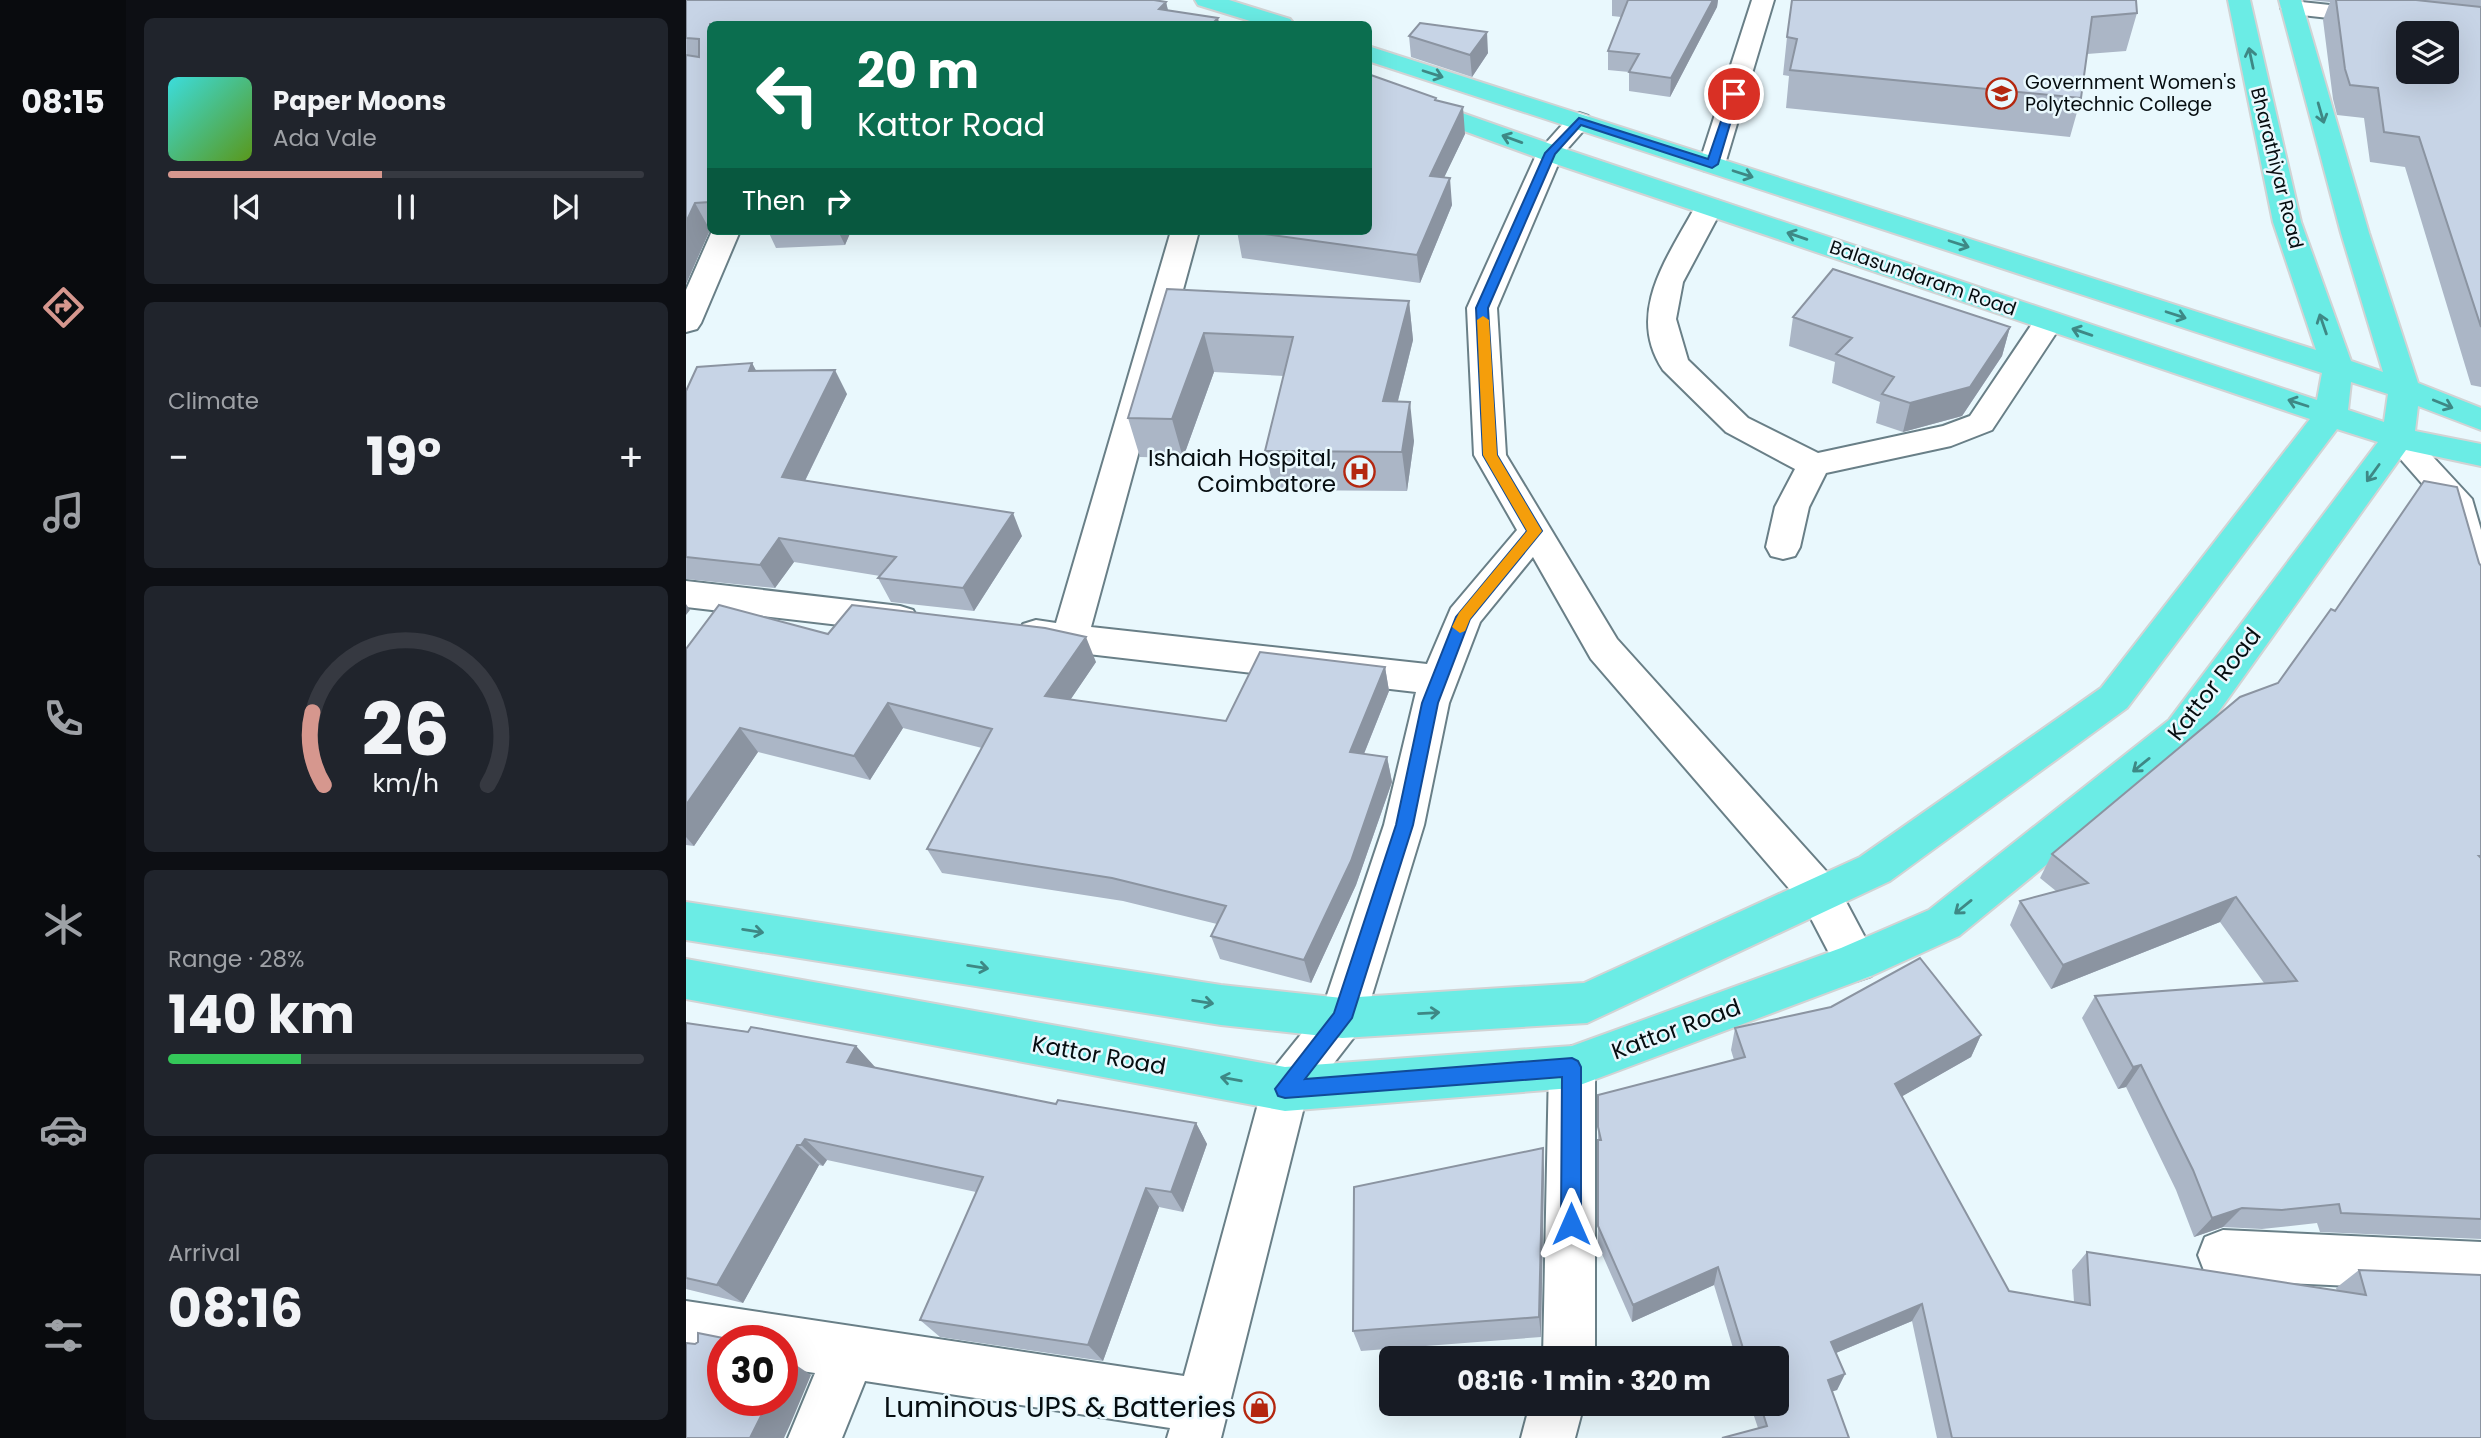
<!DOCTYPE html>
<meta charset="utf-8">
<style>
:root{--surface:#171b24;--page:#20242c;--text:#f1f3f6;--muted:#9ea1a6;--line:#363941;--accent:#d6978e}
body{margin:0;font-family:Poppins,sans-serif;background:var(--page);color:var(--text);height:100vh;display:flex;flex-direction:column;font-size:26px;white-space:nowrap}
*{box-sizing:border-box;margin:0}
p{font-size:23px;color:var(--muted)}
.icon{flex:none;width:38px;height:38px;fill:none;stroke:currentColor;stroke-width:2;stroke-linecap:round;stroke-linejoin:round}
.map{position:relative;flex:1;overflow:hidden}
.drawer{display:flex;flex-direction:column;gap:18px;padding:18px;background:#0d0f14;width:560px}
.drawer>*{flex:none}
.top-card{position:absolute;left:21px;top:21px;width:665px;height:214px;border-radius:10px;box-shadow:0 7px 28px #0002;background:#0b6e4f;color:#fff;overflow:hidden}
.controls{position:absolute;left:1710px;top:21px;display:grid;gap:14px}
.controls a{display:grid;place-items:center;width:63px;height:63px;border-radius:10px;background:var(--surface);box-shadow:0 7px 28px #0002;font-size:35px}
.speed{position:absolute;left:21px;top:1325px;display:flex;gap:14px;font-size:35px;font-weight:700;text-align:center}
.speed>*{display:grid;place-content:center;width:91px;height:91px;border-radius:50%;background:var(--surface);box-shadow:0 7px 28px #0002;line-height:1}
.speed .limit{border:10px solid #d22;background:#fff;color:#111}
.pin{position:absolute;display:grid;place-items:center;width:60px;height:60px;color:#fff;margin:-30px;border:4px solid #fff;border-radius:50%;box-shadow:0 2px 7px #0007}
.me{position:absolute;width:77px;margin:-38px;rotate:0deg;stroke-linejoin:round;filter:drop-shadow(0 0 5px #0008)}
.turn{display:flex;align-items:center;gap:24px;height:147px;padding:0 35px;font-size:32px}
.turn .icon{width:91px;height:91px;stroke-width:2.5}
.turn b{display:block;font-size:49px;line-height:60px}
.then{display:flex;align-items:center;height:66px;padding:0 35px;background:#0003;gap:14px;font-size:26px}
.big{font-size:52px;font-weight:700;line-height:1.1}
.drawer .widget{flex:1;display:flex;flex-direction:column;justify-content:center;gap:10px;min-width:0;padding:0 24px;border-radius:10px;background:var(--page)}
.drawer .dial{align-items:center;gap:0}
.dial svg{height:182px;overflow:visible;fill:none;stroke:var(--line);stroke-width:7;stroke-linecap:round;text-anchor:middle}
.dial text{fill:var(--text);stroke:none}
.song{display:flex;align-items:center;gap:21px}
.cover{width:84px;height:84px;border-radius:10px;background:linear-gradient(135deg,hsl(180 70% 55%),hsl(90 70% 35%))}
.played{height:7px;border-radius:4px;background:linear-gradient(90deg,var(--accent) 45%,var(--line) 45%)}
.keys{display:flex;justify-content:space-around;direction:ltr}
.heat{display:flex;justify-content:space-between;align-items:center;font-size:38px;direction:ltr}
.charge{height:10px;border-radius:5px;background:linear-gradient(90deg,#34c759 28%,var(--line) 0)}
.trip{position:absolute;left:693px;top:1346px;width:410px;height:70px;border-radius:10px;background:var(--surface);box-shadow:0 7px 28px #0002;font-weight:700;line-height:70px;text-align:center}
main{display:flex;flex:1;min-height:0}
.dock{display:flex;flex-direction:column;width:126px;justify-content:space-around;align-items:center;background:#090b0e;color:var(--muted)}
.dock .icon{width:49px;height:49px}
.dock .selected{color:var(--accent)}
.dock b{font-size:32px;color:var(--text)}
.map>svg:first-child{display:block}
</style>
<main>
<nav class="dock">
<b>08:15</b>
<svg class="icon selected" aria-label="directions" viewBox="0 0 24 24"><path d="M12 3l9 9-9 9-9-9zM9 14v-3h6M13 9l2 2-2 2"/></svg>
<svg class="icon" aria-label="music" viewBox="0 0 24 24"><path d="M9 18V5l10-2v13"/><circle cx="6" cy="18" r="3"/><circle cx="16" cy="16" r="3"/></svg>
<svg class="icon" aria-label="phone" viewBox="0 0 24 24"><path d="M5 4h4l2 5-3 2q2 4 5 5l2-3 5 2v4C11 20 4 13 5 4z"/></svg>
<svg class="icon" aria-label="climate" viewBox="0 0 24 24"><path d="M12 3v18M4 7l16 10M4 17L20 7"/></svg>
<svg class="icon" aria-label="car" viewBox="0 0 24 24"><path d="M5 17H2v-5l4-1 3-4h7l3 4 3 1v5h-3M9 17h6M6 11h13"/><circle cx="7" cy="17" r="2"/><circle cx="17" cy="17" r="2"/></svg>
<svg class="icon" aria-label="filters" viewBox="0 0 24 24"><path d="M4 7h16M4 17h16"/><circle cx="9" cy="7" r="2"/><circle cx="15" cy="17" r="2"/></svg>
</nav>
<section class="drawer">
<div class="widget">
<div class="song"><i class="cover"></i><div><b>Paper Moons</b><p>Ada Vale</p></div></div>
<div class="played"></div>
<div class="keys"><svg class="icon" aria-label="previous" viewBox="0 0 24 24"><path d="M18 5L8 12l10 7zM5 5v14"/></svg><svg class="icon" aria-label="pause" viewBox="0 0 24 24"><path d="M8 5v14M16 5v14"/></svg><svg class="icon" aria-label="next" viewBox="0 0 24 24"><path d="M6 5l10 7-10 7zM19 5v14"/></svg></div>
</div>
<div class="widget"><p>Climate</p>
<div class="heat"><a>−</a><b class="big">19°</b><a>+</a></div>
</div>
<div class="widget dial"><svg viewBox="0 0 100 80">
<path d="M14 69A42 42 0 1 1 86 69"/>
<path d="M14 69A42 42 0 0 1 9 37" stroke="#d6978e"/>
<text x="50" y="56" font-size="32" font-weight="700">26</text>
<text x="50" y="72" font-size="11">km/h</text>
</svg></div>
<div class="widget"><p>Range · 28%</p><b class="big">140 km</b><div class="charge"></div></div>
<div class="widget"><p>Arrival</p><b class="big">08:16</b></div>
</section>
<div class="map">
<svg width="1795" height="1438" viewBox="0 0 1795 1438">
<rect width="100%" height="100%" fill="#e9f8fd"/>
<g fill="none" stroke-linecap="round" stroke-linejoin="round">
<defs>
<path id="minor" d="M1066,0H1088L1039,164L1035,170L1026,172L1017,170L1013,164Z
M1606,1L1795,21V35L1598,13L1595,8L1598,3Z
M893,113L902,116L906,121L876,155L811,308L820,455L931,639L1149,881L1192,962L1185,976L1170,981L1155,976L1119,907L905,659L847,557L794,622L763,703L738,825L679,1018L672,1032L620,1099L535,1438H481L484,1428L179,1381L156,1438H102L129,1373L96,1368V1340H37V1358L0,1353V1301L498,1376L576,1089L583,1074L637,1007L698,825L730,692L350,648L337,644L332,634L337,624L350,620L370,623L485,231H513L405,627L741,664L765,608L831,530L788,455L781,308L851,153L884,116Z
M1023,199L1033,201L1037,207L997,282L990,319L1002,360L1062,418L1132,453L1257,426L1284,416L1352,315L1363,312L1374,315L1378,321L1306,430L1265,446L1140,473L1123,507L1114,547L1109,556L1097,559L1085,556L1080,547L1089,507L1109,469L1040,432L977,370C939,313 982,257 1009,207L1013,201Z
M26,231H54L15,323L11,329L0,332V290Z
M1712,427L1723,431L1786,499L1795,530V602L1782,598L1777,589L1753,503L1696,438L1701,431Z
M0,581L214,606L227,610L232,619L227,628L214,632L0,607Z
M886,1046L902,1052L909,1067V1358H857L863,1067L870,1052Z
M1537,1230L1795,1242V1292L1537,1280L1519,1273L1512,1255L1519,1237Z
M844,1404H898L889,1438H835Z"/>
<path id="major" d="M509,0H543L604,19L608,24H574L512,5Z
M1542,0H1564L1615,222L1665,361L1697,372L1655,233L1593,0H1615L1683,233L1732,383L1795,408V430L1732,406L1729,431L1795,444V466L1720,450L1511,742L1273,936L1185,976L886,1088L599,1111L0,999V959L599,1067L886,1046L1155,948L1243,910L1483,720L1692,442L1651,429L1441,708L1204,881L901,1023L656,1038L535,1025L0,940V902L535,985L656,998L898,983L1174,857L1415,688L1624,419L855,159L682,96V80L873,147L1631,400L1636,373L682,61V46L1630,350L1587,222ZM1665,382L1702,394L1698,422L1662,410Z"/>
</defs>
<use href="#minor" stroke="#697f87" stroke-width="4"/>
<use href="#major" stroke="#d2d3d4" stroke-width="4"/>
<use href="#minor" fill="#fff" fill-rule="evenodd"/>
<use href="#major" fill="#6bece5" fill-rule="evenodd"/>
</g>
<path fill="#abb6c6" d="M0,0L480,2L482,10L532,18L533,24H24V230L0,284Z
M926,0H1032L1031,7L984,97L943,91V72L922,70V51L935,17L926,16Z
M1622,0H1795V387L1785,385L1719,167L1684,162L1678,118L1651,115L1647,99L1637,20L1644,2Z
M1451,13L1440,51L1401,54L1395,98L1384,137L1100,108L1103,76L1097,75L1101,37Z
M723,36L802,53L786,77L725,57Z
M751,100L779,134L758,177L766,205L734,283L556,258L551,231H682Z
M82,231H165L159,245L90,248Z
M481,289L723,301L727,340L712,401L728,441L721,491L588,490L579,451L598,376L528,372L497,458L454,457L442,418Z
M1107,317L1324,327L1316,356L1276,416L1217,432L1190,423L1194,402L1146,383L1149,362L1103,346Z
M66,363L70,371L161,394L119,481L336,536L288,611L205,602L192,578L194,576L108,562L89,588L0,579V391Z
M1793,563L1795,566V1239L1634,1232L1631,1223L1576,1229L1537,1227L1508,1237L1490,1190L1440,1087L1432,1089L1396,1018L1409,996L1578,983L1534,922L1365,989L1324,925L1334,901L1370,891L1354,878L1366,854L1592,683L1649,611Z
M142,634L410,662L384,700L540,721L699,667L703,691L678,754L701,757L706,782L670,885L625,983L534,959L525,936L531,924L437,901L256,873L241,849L296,748L217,728L184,780L72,752L8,846L0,845V649Z
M0,1023L170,1046L189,1068L370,1104L510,1123L521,1144L497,1212L473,1207L417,1361L254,1337L234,1320L290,1192L141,1160L137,1166L133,1165L57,1303L0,1289Z
M1049,1028L1295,1035L1285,1057L1216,1096L1323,1291L1388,1302L1386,1270L1401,1252L1651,1291L1650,1288L1673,1270L1795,1438H1251L1226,1321L1150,1353L1159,1374L1151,1390L1146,1391L1163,1438L1072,1428L1064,1404H1090V1358H1050L1028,1285L946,1322L912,1245V1095L1048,1060L1045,1050Z
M857,1148L858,1172L855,1337L675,1351L667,1331Z"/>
<path fill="#8b94a1" d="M1027,0H1032L1031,7L984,97L985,78Z
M480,2L485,24L473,9Z
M532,18L533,24H526Z
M801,32L802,53L786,77L784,55Z
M777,107L779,134L746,203L744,176Z
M764,178L766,205L734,283L731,255Z
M9,203L24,230L0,284V222Z
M152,231H165L159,245Z
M723,301L727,340L702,440L697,401Z
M1324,327L1316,356L1276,416L1217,432L1224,403Z
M518,333L528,372L497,458L486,419Z
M66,363L79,387L63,371Z
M149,370L161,394L109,501L96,477Z
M724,402L728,441L721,491L716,452Z
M327,513L336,536L288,611L277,588Z
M93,538L108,562L89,588L74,565Z
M0,604L4,610L0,615Z
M400,637L410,662L370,721L359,696Z
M699,667L703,691L669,776L664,752Z
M202,703L217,728L184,780L168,756Z
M54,728L72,752L8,846L0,837V805Z
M701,757L706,782L670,885L625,983L618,960Z
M1550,897L1534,922L1365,989L1377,965Z
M1295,1035L1285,1057L1201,1105L1209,1084Z
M170,1046L190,1068L161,1062Z
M1455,1065L1440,1087L1432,1089L1447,1067Z
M510,1123L521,1144L497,1212L485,1192Z
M119,1139L141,1160L137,1166L115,1145Z
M111,1145L133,1165L57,1303L31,1285Z
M857,1148L858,1172L855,1337L853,1317Z
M460,1188L473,1207L417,1361L402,1345Z
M1556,1208L1537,1227L1508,1237L1526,1218Z
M1032,1267L1028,1285L946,1322L947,1305Z
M1236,1304L1226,1321L1138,1358L1145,1342Z
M101,1359L125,1375L104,1425L98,1438H64L83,1400H96V1369Z
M1159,1374L1151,1390L1135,1395L1142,1380Z"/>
<path fill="#c7d4e6" stroke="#8b94a1" stroke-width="2" fill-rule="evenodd" d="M0,0H468L480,2L473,9L532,18L526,24H529H24V202L9,203L0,222V55L13,57V39L0,38Z
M942,0H1027L985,78L943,72L953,54L922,51Z
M1106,0H1450L1451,13L1406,17L1395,98L1104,70L1111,39L1101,37Z
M1650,0H1730L1795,7V327L1733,137L1698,132L1692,88L1664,85L1659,69ZM1722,33H1760V72H1722Z
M734,23L801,32L784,55L723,36Z
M682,74L750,98L749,100L777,107L744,176L764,178L731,255L556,231H682Z
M1147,269L1324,327L1284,387L1224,403L1196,394L1208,377L1150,354L1166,338L1107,317Z
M481,289L723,301L697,401L724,402L716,452L579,451L607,337L518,333L486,419L442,418Z
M66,363L63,371L149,370L96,477L327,513L277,588L192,578L210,557L93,538L74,565L0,557V391L11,367Z
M1738,481L1771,487L1793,563L1795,566V856H1793L1795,858V1219L1655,1213L1653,1204L1596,1210L1556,1208L1526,1218L1507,1170L1455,1065L1447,1067L1409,996L1611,981L1550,897L1377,965L1334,901L1402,883L1366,854L1554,697L1592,683L1645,609L1649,611Z
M33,605L142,634L166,605L359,628L400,637L359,696L540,721L574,652L699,667L664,752L701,757L665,861L618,960L525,936L540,906L426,878L241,849L306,729L202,703L168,756L54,728L0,805V649Z
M1234,958L1295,1035L1209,1084L1323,1291L1404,1305L1401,1252L1680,1295L1673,1270L1795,1275V1438H1266L1236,1304L1145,1342L1159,1374L1142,1380L1163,1438H1036L1081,1426L1074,1404H1090V1358H1060L1032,1267L947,1305L912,1226V1140H915L912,1127V1095L1059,1057L1049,1028L1145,1007Z
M0,1023L62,1032L65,1027L170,1046L161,1062L370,1104L372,1100L510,1123L485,1192L460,1188L402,1345L234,1320L297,1177L119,1139L115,1145H111L31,1285L0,1278Z
M857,1148L853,1317L667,1331L668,1187Z
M12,1333L47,1340H37V1400H83L64,1438H0V1343L9,1344L12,1342Z
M96,1358L101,1359L96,1369Z"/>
<defs><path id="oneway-shaft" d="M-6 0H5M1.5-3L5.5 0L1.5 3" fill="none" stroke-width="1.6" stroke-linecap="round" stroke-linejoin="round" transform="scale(1.75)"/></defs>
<g stroke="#3e8885">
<use href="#oneway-shaft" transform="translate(1565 58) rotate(-102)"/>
<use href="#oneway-shaft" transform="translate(747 74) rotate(18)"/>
<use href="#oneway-shaft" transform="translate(1635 113) rotate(74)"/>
<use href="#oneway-shaft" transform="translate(826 139) rotate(-160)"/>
<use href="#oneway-shaft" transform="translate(1057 174) rotate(18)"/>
<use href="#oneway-shaft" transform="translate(1111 236) rotate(-161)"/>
<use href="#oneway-shaft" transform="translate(1273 244) rotate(18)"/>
<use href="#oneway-shaft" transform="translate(1490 315) rotate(18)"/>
<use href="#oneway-shaft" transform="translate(1637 324) rotate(-109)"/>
<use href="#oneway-shaft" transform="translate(1396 332) rotate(-161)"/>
<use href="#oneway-shaft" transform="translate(1612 403) rotate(-162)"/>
<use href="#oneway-shaft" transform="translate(1757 404) rotate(22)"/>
<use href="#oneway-shaft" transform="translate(1687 473) rotate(126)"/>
<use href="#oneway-shaft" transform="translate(1455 765) rotate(141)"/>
<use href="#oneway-shaft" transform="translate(1277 907) rotate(141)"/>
<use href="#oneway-shaft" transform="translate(67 931) rotate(9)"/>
<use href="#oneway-shaft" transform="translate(292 967) rotate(9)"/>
<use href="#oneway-shaft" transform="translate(517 1002) rotate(9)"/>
<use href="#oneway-shaft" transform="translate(743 1013) rotate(-3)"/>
<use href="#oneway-shaft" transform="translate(545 1079) rotate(-170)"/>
</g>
<path fill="#1a73e8" stroke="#114b97" stroke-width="2" d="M1045,92L1053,94L1032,164L1026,168L895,125L869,154L802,308L811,455L856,531L784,619L752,703L727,825L666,1018L619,1079L886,1058L892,1061L895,1067V1224L892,1231L885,1234L878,1231L875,1224L876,1077L599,1098L592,1096L589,1089L648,1013L710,825L736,703L770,617L841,531L797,455L790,308L859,153L893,118L1022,159Z"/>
<path fill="#f59e0b" d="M797,316L803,320L811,455L856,531L784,619L779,631L774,633L766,627L773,613L841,531L797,455L791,320Z"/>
<defs>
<symbol id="university-ring" viewBox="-11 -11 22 22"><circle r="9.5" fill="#e9f8fd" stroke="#b4270f" stroke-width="1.5"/><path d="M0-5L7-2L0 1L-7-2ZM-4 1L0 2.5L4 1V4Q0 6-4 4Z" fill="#b4270f"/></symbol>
<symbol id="hospital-ring" viewBox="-11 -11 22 22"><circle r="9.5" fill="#e9f8fd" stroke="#b4270f" stroke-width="1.5"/><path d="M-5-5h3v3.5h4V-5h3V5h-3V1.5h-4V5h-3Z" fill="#b4270f"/></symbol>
<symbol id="shop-ring" viewBox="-11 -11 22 22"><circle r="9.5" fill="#e9f8fd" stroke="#b4270f" stroke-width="1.5"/><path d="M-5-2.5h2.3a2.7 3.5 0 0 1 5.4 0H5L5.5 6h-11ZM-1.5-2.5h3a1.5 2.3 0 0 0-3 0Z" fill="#b4270f"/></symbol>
</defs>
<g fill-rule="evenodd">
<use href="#university-ring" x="1298" y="76" width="35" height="35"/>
<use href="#hospital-ring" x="656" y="454" width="35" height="35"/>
<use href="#shop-ring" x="556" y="1390" width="35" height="35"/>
</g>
<g text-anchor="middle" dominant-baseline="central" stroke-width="5" stroke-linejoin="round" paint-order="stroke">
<g font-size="19" fill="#060d10" stroke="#e9f8fd" text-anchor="start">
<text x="1339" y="82">Government Women's<tspan x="1339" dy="22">Polytechnic College</tspan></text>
</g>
<g font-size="19" fill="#060d10" stroke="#e9f8fd">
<text transform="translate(1591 168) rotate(76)">Bharathiyar Road</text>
<text transform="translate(1237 278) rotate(19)">Balasundaram Road</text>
</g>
<g font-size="23" fill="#060d10" stroke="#e9f8fd" text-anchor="end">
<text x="650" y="458">Ishaiah Hospital,<tspan x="650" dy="26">Coimbatore</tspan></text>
</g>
<g font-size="23" fill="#060d10" stroke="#e9f8fd">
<text transform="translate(1528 684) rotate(-52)">Kattor Road</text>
<text transform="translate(990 1029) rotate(-20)">Kattor Road</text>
<text transform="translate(413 1055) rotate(10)">Kattor Road</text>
</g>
<g font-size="28" fill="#060d10" stroke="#e9f8fd" text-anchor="end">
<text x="550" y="1407">Luminous UPS &amp; Batteries</text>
</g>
</g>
</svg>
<div class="controls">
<a><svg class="icon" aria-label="layers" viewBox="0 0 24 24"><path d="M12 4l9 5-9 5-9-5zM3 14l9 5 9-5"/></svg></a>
</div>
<div class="speed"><div class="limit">30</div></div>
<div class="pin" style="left:1048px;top:94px;background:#d93025"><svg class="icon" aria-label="arrive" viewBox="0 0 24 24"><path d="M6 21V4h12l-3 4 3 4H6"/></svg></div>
<svg class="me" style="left:885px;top:1224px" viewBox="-20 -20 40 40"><path d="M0-17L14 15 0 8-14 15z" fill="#1a73e8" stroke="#fff" stroke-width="4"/></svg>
<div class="trip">08:16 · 1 min · 320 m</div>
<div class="top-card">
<div class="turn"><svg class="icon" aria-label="left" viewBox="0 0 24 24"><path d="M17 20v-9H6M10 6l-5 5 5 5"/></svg><div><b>20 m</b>Kattor Road</div></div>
<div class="then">Then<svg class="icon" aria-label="right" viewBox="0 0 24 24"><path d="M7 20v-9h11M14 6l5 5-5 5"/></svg></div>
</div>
</div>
</main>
